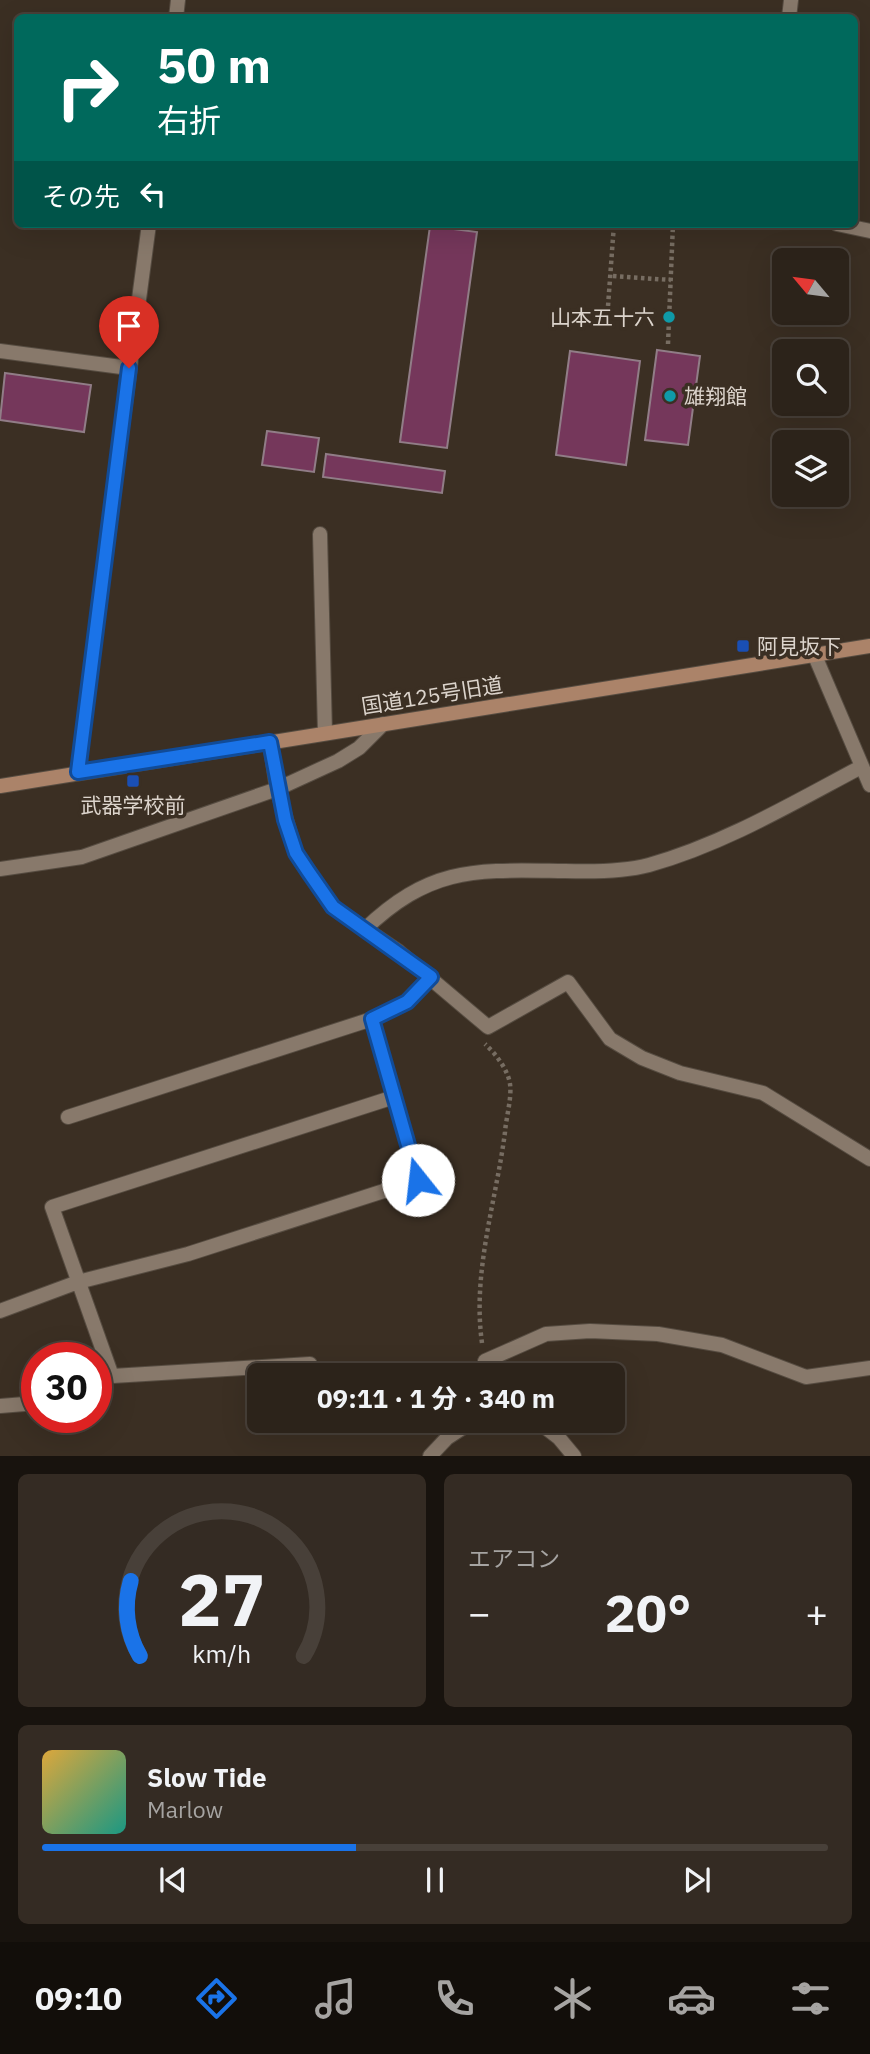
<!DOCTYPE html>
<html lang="ja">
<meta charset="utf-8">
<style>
:root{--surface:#2c231a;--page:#342b23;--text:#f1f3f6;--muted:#a6a4a2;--line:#484039;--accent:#1a73e8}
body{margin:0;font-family:"IBM Plex Sans","Noto Sans JP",sans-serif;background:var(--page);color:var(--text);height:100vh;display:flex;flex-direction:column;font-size:26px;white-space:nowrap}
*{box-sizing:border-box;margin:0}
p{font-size:23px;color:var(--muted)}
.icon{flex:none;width:38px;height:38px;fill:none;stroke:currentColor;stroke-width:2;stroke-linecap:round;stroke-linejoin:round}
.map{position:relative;height:1456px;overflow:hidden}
.side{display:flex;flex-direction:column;gap:18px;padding:18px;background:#18130e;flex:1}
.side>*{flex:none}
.top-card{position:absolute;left:14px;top:14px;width:844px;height:214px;border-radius:10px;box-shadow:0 7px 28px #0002,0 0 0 2px var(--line);background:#00695c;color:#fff;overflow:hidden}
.needle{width:46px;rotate:299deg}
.controls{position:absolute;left:772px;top:248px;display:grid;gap:14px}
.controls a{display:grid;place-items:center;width:77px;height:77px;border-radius:10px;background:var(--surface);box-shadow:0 7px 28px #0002,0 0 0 2px var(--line);font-size:35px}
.speed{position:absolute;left:21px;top:1342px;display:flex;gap:14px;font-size:35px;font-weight:700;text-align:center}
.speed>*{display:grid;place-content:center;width:91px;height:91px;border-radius:50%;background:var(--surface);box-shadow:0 7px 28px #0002,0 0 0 2px var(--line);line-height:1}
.speed .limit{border:10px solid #d22;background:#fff;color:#111}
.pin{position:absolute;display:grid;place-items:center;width:60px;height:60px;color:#fff;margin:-72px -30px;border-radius:50% 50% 50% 0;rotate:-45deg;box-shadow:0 0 7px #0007}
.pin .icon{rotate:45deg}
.me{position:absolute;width:77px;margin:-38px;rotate:344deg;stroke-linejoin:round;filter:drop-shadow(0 0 5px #0008)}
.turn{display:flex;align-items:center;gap:24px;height:147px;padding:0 28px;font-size:32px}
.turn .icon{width:91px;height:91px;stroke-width:2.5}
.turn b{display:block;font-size:49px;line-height:60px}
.then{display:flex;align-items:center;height:66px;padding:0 28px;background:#0003;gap:14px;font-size:26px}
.big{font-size:52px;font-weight:700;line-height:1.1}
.side .card{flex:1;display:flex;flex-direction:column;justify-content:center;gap:10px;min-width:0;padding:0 24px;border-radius:10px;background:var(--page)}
.side .dial{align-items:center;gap:0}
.dial svg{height:182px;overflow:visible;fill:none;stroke:var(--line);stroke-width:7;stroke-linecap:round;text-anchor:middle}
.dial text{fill:var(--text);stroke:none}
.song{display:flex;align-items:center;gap:21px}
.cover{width:84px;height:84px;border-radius:10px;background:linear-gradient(135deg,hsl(40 70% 55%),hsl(170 70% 35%))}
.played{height:7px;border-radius:4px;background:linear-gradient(90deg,var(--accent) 40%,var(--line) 40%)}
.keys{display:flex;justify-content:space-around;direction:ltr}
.heat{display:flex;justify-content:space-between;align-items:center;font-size:38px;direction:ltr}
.side .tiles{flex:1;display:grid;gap:18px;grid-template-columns:1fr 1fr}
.card:last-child{grid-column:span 2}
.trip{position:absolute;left:247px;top:1363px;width:378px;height:70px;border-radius:10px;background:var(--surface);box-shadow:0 7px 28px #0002,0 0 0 2px var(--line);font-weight:700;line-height:70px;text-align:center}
.menu{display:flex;height:112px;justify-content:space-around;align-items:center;background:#120e0a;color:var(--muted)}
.menu .icon{width:49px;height:49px}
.menu .current{color:var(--accent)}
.menu b{font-size:32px;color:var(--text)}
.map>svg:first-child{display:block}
</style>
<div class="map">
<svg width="870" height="1456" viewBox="0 0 870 1456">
<rect width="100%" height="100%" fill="#3b2f23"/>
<path fill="#75375b" stroke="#917d87" stroke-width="2" d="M430,226L477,232L447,448L400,442Z
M657,350L700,356L688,445L645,440Z
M570,351L640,361L626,465L556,455Z
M5,373L91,385L84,432L0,420Z
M267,431L319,438L314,472L262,465Z
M326,454L445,471L442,493L323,477Z"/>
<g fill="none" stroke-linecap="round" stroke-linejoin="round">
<defs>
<path id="lane" d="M176,18L178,0
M789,18L791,0
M837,224L870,231
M0,351L129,368
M120,442L149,224"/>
<path id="street" d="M320,534L325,733
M815,656L870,785
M270,742L277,789L296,853L333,907L398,951L488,1027L568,982L610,1039L642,1058L680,1073L763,1093L870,1159
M0,869L82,857L277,789L338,761L359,748L383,724
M364,930C432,865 477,870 565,871C593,872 622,872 649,865C724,844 793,803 861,767
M68,1117L372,1019
M0,1311L78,1282L188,1254L418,1180L372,1019L407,1002L431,977
M112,1376L52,1207L394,1097
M493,1376L485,1361L546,1334L590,1331L658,1334L722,1345L806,1377L870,1368
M96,1377L310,1364
M0,1406L37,1403
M537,1421L559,1438L574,1456
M430,1456L447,1438L473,1421"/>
<path id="secondary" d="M78,772L120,442
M0,786L870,646"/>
</defs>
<use href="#lane" stroke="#564c41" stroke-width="16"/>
<use href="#street" stroke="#564c41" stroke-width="16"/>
<use href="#secondary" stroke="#564c41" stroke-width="16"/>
<path stroke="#776d62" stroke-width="4.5" stroke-dasharray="3.5 3.5" stroke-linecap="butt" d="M613,276L671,280
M607,320L614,224
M668,344L673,224
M482,1343C472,1272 496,1202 505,1132C506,1118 512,1098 510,1084C508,1070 496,1054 485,1044"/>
<use href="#lane" stroke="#88796b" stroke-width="14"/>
<use href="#street" stroke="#88796b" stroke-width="14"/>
<use href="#secondary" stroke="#ab8369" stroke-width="14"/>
</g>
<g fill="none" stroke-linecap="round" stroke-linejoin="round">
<defs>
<path id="route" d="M129,368L78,772L270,742L285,820L296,853L308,871L333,907L431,977L407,1002L372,1019L418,1180"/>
</defs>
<use href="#route" stroke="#114b97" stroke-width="18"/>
<use href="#route" stroke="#1a73e8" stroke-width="12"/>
</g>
<g fill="#0f9aa8" stroke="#3b2f23" stroke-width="2.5">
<circle cx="669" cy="317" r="7"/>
<circle cx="670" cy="396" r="7"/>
</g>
<g fill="#1a4fb4" stroke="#3b2f23" stroke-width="2.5">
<rect x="736" y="639" width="14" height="14" rx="3.5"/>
<rect x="126" y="774" width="14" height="14" rx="3.5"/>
</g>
<g text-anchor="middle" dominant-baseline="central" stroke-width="7" stroke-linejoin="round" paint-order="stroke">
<g font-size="21" fill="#dcd4cc" stroke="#3b2f23" text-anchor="start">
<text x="655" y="317" text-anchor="end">山本五十六</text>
<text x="684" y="396">雄翔館</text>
<text x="757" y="646">阿見坂下</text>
<text x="133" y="805" text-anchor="middle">武器学校前</text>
</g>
<g font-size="21" fill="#dcd4cc" stroke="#3b2f23">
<text transform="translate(432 695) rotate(-9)">国道125号旧道</text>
</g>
</g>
</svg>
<div class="controls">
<a><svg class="needle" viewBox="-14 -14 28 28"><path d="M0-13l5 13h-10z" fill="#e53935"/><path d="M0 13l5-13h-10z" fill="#a6a4a2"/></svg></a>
<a><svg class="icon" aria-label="search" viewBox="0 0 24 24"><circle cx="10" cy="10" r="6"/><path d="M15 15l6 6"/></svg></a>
<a><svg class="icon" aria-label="layers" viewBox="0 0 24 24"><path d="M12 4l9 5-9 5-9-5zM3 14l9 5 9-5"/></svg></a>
</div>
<div class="speed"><div class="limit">30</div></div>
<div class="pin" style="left:129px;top:368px;background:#d93025"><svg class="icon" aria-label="arrive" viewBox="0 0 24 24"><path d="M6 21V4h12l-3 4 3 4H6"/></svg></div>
<svg class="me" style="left:418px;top:1180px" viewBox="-20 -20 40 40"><circle r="19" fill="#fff"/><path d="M0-13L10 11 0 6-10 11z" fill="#1a73e8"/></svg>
<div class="trip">09:11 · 1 分 · 340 m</div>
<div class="top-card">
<div class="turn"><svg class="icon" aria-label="right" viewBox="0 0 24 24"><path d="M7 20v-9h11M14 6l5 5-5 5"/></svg><div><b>50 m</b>右折</div></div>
<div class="then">その先<svg class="icon" aria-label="left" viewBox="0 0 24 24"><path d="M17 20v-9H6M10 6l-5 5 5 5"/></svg></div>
</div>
</div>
<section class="side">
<div class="tiles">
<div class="card dial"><svg viewBox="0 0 100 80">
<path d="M14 69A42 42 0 1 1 86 69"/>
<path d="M14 69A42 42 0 0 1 10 36" stroke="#1a73e8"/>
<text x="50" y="56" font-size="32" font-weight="700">27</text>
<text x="50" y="72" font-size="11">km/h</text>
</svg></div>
<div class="card"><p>エアコン</p>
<div class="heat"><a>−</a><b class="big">20°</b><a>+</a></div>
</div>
<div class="card">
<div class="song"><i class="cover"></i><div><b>Slow Tide</b><p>Marlow</p></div></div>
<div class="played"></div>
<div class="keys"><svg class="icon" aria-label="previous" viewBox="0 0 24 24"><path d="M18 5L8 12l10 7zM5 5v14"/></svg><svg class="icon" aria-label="pause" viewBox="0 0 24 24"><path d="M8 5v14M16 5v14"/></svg><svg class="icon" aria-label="next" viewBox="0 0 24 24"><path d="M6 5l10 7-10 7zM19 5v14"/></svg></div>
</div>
</div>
</section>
<nav class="menu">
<b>09:10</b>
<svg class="icon current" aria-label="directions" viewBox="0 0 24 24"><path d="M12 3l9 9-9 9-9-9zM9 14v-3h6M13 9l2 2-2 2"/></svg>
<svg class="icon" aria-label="music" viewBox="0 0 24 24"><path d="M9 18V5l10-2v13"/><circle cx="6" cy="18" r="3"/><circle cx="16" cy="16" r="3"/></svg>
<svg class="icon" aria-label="phone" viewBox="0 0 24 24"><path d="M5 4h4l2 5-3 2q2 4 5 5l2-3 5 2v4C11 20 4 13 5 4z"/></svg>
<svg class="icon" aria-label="climate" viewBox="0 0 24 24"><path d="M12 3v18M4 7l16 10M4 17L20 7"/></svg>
<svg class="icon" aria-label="car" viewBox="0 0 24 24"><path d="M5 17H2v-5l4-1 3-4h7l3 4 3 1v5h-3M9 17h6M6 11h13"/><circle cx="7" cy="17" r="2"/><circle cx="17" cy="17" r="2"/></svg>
<svg class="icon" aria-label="filters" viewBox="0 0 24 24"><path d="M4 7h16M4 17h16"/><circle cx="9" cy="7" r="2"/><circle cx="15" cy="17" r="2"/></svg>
</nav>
